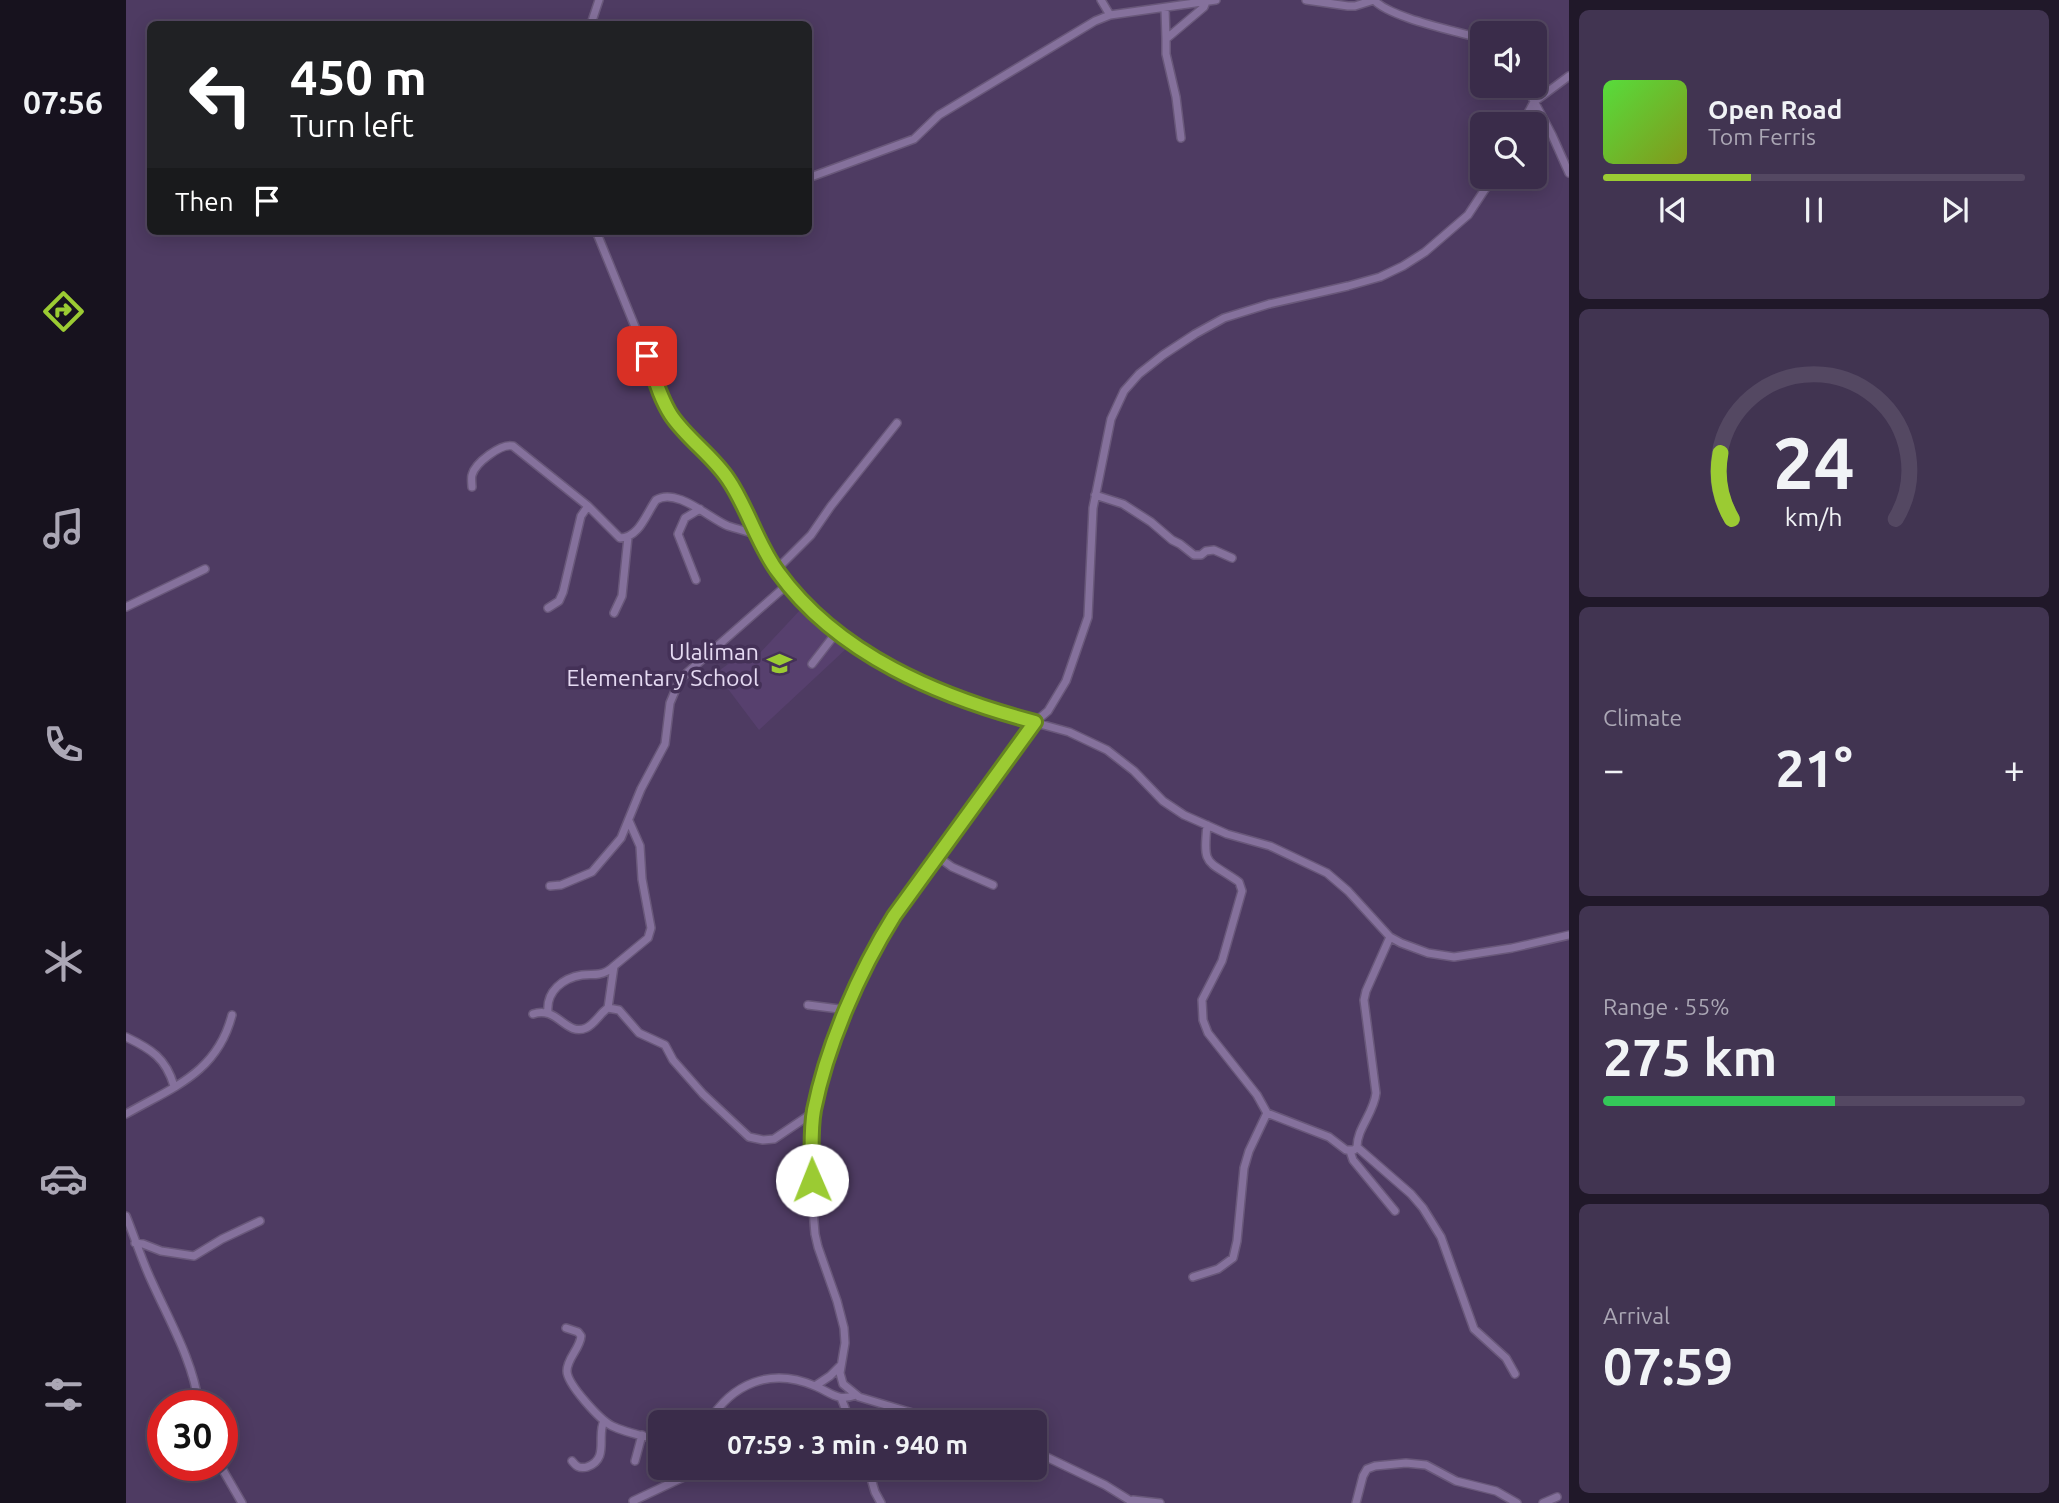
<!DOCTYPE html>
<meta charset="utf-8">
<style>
:root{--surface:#3a2c4a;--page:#413451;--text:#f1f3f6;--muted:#aba7b5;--line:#544862;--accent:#9bcb33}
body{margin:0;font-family:Ubuntu,sans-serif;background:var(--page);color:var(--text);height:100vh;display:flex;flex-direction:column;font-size:26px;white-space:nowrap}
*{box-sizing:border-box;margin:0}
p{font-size:23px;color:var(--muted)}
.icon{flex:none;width:38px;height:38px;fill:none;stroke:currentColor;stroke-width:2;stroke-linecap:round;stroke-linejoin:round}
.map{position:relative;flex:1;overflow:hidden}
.panel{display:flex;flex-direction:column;gap:10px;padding:10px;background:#201829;width:490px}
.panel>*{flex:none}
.guide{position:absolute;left:21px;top:21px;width:665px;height:214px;border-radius:10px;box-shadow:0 4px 18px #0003,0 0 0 2px var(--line);background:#202124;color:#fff;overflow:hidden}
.fabs{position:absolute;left:1344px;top:21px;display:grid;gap:14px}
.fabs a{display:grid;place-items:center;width:77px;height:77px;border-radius:10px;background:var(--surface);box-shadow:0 4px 18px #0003,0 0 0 2px var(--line);font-size:35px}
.speed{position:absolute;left:21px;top:1390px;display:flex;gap:14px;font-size:35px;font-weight:700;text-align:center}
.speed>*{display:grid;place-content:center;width:91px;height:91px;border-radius:50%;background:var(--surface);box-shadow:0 4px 18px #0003,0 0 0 2px var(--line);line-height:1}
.speed .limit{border:10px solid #d22;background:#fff;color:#111}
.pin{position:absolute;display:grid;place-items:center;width:60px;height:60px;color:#fff;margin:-30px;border-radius:14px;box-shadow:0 4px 10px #0006}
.me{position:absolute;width:77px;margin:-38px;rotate:359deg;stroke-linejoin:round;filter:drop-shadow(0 0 5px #0008)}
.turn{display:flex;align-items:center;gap:24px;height:147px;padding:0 28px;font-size:32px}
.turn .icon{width:91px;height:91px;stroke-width:2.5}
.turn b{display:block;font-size:49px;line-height:60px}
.then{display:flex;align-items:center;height:66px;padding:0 28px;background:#0003;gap:14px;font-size:26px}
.big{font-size:52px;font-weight:700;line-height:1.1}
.panel .card{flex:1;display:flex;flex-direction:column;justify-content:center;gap:10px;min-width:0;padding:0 24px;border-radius:10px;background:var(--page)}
.panel .dial{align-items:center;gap:0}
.dial svg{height:182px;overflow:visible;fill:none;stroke:var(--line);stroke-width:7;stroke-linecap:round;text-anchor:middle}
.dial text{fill:var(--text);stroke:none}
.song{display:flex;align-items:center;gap:21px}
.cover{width:84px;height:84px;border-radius:10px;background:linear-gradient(135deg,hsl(110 70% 55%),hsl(70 70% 35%))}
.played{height:7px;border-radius:4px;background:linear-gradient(90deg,var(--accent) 35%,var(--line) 35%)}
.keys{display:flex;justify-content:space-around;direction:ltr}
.heat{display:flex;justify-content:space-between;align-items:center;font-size:38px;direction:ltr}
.charge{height:10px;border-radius:5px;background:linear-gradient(90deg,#34c759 55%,var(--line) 0)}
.trip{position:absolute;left:522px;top:1410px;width:399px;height:70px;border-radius:10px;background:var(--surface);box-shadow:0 4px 18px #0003,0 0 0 2px var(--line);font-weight:700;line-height:70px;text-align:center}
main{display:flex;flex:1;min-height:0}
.tab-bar{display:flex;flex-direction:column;width:126px;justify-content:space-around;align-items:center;background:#17121e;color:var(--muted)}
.tab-bar .icon{width:49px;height:49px}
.tab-bar .on{color:var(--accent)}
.tab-bar b{font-size:32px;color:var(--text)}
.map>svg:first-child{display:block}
</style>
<main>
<nav class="tab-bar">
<b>07:56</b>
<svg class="icon on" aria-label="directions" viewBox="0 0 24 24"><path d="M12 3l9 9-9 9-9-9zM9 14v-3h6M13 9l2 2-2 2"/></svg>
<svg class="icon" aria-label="music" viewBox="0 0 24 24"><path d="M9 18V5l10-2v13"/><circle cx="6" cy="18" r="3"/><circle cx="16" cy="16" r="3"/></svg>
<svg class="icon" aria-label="phone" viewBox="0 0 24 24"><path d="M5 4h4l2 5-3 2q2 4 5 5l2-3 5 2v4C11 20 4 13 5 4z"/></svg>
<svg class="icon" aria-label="climate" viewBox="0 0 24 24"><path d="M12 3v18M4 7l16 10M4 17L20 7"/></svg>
<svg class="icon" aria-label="car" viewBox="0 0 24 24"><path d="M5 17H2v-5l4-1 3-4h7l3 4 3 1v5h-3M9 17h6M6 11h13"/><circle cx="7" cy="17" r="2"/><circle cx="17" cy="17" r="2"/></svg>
<svg class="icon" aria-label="filters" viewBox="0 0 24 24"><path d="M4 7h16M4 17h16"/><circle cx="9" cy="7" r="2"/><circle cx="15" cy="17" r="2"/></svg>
</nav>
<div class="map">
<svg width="1443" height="1503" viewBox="0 0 1443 1503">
<rect width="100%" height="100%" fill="#4e3b62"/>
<path fill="#57406e" d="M675,609L721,648L633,730L590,673L625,647L632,655Z"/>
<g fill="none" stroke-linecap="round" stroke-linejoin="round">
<defs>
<path id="street" d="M975,0L984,15L1090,0
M1180,0L1222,6H1229L1248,0C1264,18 1331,31 1356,39
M1039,8L1040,39
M465,24L473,0
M1400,86L1426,135L1443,173
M1396,124L1408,102L1443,76
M1055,138L1050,97L1040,54V39L1078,7L1080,2
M682,178L788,139L813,115L969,21L984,15
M470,231L545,415L593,466L603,480L629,534L650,570L681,608L710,633L741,653L810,689L878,714L943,732L981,750L1008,771L1037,801L1058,815L1101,834L1144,846L1201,873L1222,891L1264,937L1275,943L1302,953L1328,957L1386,948L1443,935
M346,487C346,485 345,478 346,475C349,463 375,443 387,446L462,506L494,538C513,538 520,514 530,500C550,487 583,518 602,526C611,529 620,531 629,534
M969,495L997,504L1025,522L1046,540L1054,544L1068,555H1075L1080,551L1088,550L1106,558
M650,570L685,535L705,506L771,423
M570,580L552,534L559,518L574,509
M0,607L79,569
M422,608L433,601L437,592L455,516L462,506
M488,613L496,596L502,537
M686,664L710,633
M1081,825C1077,867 1080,859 1113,882L1116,891L1096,961L1076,1000L1077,1020L1082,1033L1131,1095L1141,1113L1203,1137L1220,1150H1228L1231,1147
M811,856L826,867L867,885
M424,886L435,885L466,872L495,838L515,789L539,744L544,703L554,679L661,585
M1264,937L1240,991L1238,1000L1250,1093C1248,1113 1231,1128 1231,1147L1285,1194L1297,1208L1315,1237L1348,1329L1380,1358L1389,1374
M682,1005L721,1010
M482,1008L488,966L522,938L525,928L516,879L514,846L503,821
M422,1012C420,991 437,978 456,975C462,974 468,975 473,974C479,973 484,970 488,966
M407,1014C431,1005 440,1037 460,1028C469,1024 474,1013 482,1008L493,1010L513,1033L539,1045L547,1060L577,1094L623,1137L637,1140L648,1139L688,1112
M0,1037C25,1049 40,1058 48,1086
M0,1114C47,1087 91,1073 106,1015
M1224,1151L1227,1160L1269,1211
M0,1216C9,1238 16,1261 26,1282C44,1322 67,1361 73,1405
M9,1243L17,1244L35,1251L68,1256L96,1239L134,1221
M1067,1277L1092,1269L1107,1258L1111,1241L1118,1168L1123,1151L1141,1113
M440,1328L452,1332L455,1336C454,1349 441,1358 441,1371C441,1384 474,1420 486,1426C500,1433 518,1436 534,1440
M689,1386L704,1376L715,1365
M715,1398L725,1423
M582,1423C606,1383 645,1367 689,1386C706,1393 711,1402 730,1395
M820,1423L733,1397L717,1384L714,1373L719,1343L718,1328L711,1301L692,1247L689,1234C686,1196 681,1147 688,1110C700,1046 734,972 768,916L909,722L922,711L940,681L962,617L967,508L985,419L998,391L1013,374L1037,355L1069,334L1098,318L1143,304L1222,286L1254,277L1277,266L1299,252L1342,215L1367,177
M908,1451L979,1485L1008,1503
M446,1461C450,1466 453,1469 461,1467C484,1459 470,1436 478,1421
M509,1461L516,1435
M94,1465L116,1503
M742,1468L749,1492L755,1503
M1007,1500L1034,1503
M507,1501L560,1476L565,1468
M1230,1503L1237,1476L1241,1469L1249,1466L1280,1463L1300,1465L1330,1481L1370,1491L1391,1503
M1417,1503L1431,1497"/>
</defs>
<use href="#street" stroke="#69587a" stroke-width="10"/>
<use href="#street" stroke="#85719c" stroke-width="7"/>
</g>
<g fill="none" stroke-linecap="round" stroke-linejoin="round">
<defs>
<path id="route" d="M521,356C528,376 534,398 545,415C561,439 586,455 602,479C622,508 631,544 652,572C712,655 814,697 909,722L768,916C733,972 701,1045 688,1110C684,1132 686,1157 686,1180"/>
</defs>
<use href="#route" stroke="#658421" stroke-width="18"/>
<use href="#route" stroke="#9bcb33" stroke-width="12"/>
</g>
<defs>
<symbol id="school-bare" viewBox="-9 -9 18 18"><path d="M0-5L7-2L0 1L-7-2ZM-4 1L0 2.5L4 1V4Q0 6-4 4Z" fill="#9bcb33" stroke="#443157" stroke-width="2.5" paint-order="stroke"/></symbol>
</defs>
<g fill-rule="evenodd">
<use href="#school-bare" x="636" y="646" width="35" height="35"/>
</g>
<g text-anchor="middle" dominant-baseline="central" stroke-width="7" stroke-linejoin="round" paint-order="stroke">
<g font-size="23" fill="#e5daf2" stroke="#443157" text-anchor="end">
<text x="633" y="651">Ulaliman<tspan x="633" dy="26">Elementary School</tspan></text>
</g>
</g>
</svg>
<div class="fabs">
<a><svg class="icon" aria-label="sound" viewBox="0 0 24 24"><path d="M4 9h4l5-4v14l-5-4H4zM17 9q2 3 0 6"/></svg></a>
<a><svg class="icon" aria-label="search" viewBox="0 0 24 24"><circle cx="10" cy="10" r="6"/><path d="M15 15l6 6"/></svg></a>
</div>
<div class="speed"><div class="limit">30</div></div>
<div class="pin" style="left:521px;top:356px;background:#d93025"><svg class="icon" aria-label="arrive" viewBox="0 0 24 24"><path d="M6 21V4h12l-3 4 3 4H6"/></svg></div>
<svg class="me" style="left:686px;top:1180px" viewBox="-20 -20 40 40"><circle r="19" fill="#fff"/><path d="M0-13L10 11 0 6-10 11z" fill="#9bcb33"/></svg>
<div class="trip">07:59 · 3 min · 940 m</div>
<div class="guide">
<div class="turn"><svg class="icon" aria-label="left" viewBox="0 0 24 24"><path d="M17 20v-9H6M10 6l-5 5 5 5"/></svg><div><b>450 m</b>Turn left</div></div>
<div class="then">Then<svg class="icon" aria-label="arrive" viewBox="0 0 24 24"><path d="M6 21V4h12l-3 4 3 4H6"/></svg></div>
</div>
</div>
<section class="panel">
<div class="card">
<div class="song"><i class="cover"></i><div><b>Open Road</b><p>Tom Ferris</p></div></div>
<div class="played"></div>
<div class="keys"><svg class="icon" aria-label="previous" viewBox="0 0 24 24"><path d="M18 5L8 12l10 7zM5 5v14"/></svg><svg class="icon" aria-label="pause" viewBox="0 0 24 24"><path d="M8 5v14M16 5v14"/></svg><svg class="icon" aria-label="next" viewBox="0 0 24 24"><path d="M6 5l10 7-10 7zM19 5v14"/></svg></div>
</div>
<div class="card dial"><svg viewBox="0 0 100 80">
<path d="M14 69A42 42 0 1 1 86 69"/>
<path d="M14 69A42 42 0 0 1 9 40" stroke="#9bcb33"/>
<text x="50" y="56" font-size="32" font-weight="700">24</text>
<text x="50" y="72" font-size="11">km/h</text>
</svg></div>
<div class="card"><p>Climate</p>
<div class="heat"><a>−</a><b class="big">21°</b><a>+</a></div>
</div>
<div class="card"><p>Range · 55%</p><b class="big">275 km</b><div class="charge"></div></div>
<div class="card"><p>Arrival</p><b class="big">07:59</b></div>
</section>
</main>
